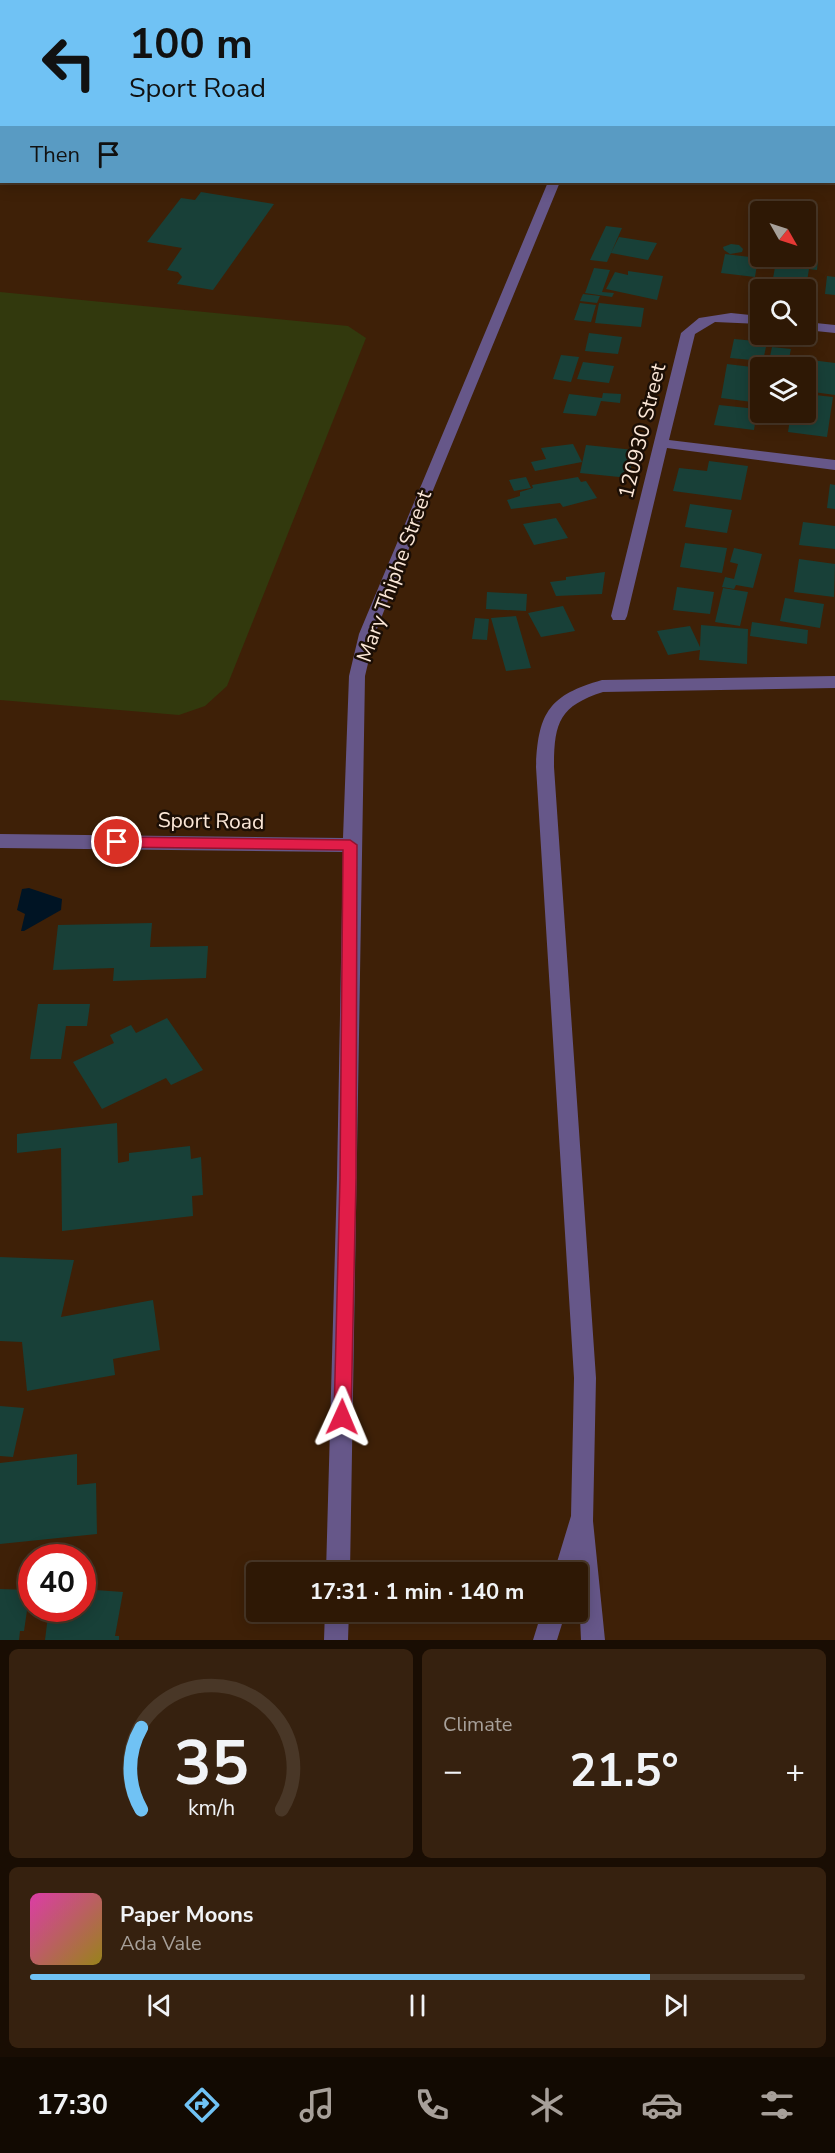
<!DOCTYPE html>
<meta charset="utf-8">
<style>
:root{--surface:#2e1805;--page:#36210f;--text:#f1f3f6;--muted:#a7a09a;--line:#493727;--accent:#70c2f4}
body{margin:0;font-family:"Nunito Sans",sans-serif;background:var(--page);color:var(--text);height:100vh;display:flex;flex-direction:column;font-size:22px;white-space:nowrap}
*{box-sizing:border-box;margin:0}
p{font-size:20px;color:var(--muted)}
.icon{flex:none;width:33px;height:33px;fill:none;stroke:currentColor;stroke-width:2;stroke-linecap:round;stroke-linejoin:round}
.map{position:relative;height:1640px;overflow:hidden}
.panel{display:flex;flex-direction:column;gap:9px;padding:9px;background:#190d03;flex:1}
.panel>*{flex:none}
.banner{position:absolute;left:0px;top:0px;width:836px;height:183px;box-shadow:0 3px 15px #0003,0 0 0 2px var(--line);background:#70c2f4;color:#111;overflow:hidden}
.needle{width:39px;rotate:129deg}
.buttons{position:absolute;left:750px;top:201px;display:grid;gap:12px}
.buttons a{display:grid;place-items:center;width:66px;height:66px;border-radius:6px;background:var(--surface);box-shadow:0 3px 15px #0003,0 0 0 2px var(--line);font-size:30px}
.speed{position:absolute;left:18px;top:1544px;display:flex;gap:12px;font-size:30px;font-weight:700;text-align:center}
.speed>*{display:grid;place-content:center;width:78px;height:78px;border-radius:50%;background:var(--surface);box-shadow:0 3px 15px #0003,0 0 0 2px var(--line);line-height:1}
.speed .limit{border:9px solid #d22;background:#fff;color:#111}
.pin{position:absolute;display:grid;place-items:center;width:51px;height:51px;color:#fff;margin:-26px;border:3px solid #fff;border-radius:50%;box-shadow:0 2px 6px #0007}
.me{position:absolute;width:66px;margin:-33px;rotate:1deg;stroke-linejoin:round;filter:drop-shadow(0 0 4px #0008)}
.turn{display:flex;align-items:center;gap:21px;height:126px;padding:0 30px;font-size:27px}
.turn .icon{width:78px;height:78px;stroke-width:2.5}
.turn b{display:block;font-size:42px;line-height:51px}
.then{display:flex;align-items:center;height:57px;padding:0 30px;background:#0003;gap:12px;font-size:22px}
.big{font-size:45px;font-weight:700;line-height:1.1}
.panel .tile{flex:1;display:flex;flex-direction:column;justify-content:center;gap:9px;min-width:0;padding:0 21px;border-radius:9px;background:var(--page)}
.panel .dial{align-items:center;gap:0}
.dial svg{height:156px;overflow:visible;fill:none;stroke:var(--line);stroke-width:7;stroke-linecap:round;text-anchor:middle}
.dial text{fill:var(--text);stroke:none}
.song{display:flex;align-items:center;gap:18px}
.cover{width:72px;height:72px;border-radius:9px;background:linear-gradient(135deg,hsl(320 70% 55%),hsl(50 70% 35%))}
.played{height:6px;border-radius:3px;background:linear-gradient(90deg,var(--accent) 80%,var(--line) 80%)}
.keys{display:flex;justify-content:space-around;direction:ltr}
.heat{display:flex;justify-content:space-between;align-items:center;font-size:33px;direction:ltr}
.panel .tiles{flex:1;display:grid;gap:9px;grid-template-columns:1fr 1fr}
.tile:last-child{grid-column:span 2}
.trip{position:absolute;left:246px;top:1562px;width:342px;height:60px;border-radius:6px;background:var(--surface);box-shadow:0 3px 15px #0003,0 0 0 2px var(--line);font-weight:700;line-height:60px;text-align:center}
.tab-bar{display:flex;height:96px;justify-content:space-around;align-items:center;background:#120a02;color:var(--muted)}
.tab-bar .icon{width:42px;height:42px}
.tab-bar .selected{color:var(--accent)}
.tab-bar b{font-size:27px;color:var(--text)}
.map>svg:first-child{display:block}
</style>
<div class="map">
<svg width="835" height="1640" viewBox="0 0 835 1640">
<rect width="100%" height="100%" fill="#3e2007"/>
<path fill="#32390d" d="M0,0H206L2,2L0,90Z
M0,292L348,326L366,338L227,686L205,706L179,715L0,700Z"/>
<path fill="#001424" d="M29,888L62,899L61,910L24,931H21L25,914L17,910L22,889Z"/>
<path fill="#184038" d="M201,192L274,204L213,290L177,284L182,277L178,272L167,270L182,248L147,242L181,198L195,200Z
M606,226L622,228L607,262L590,260Z
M619,237L657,243L648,260L611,253Z
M750,241L760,242V255L749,254Z
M731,244L739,245L743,249L742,252L730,254L724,250L723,247Z
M725,254L758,258L755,277L721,273Z
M772,256L818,260L817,270L809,269L806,287L772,284L775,267H770Z
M594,268L610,270L602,292L614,293L612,297L585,293Z
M628,271L663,276L657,300L606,289L615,272L628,275Z
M827,276L835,277V295L825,294Z
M583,294L600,296L597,303L580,301Z
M580,303L596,305L591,322L574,320Z
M599,303L644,308L641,327L595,323Z
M589,333L622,337L618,354L585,351Z
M734,339L767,342L763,361L730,358Z
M772,347L791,349L787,368L768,366Z
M561,355L579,357L571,382L553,379Z
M803,359L835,363V395L806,391Z
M583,362L614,366L609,383L577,379Z
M727,364L760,368V403L721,398Z
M603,393L621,394L620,403L601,401L596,416L563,413L569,394L602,398Z
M806,394L833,397L827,437L788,432L791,412H806Z
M719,405L757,409L754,430L714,425Z
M573,444L582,462L535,471L531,462L546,459L541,448Z
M586,445L634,450L629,478L580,473Z
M709,461L748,466L741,500L673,491L679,468L707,471Z
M526,477L531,488L514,491L509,480Z
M578,477L581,482L586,481L597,498L563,507L560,503L511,509L507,500L520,496V492L533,488L532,485Z
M830,484L835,485V509L827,508Z
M690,504L732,510L727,533L685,527Z
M556,518L568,538L534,545L523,524Z
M803,522L835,526V549L799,545Z
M685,543L727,548L722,573L680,567Z
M734,548L762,554L753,588L736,585L734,589L722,587L725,577L734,579L738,564L730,562Z
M799,559L835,564L834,597L794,592Z
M605,572L602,594L556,596L550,582L566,580V577Z
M677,587L714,592L710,614L673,610Z
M723,588L748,592L740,626L715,622Z
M487,592L527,594L526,611L486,609Z
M785,598L824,604L820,628L780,621Z
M563,606L575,631L541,637L528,613Z
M516,616L531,668L506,671L491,618Z
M475,618L489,619L487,640L472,639Z
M752,622L808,630L807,644L750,636Z
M701,625L748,629L747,664L699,660L700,650L668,655L657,631L690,626L700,647Z
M152,923L150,947L208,946L206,978L113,981L114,968L53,970L58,925Z
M38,1004H90L87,1026H66L61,1059H30Z
M167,1018L203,1070L171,1085L166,1078L102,1109L73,1062L114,1043L110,1035L131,1025L136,1033Z
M117,1123L118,1163L129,1161V1153L190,1146L191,1159L201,1157L203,1195L192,1196L193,1216L62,1231L61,1148L17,1153V1134Z
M0,1257L74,1260L61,1317L153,1300L160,1350L113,1359L115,1375L27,1391L22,1342L0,1341Z
M0,1406L24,1408L13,1457L0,1456Z
M77,1454V1485L96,1483L97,1534L0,1544V1463Z
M0,1589L30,1590L24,1631H20L19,1640H0Z
M82,1589L123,1592L115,1636H119V1640H45L49,1608H82Z"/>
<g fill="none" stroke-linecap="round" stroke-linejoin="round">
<path fill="#665789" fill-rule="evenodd" d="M627,0H639L627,2Z
M834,103H835V111H834Z
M548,182H560L396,580L375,634L365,676L350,1572H326L337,1178L343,852L0,848V834L343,838L349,676L359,634Z
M731,313L760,316V324L715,322L695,334L669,440L835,460V470L667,448L627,616L625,620H613L611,616L681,333L699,318Z
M806,322L835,325V333L806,330Z
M835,676V688L603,692C559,706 554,723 554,767L596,1378L593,1521L605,1640H581L578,1572H554L571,1516L574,1378L536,767C538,713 549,695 602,680Z
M325,1611H349L348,1640H324Z
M542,1611H566L557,1640H533Z"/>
</g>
<path fill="#e11d48" stroke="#92132f" stroke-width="1.5" d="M117,837L350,840L357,845L356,1178L351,1417L349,1422L342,1425L336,1422L334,1417L340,1178L343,850L117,847L110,842Z"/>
<g text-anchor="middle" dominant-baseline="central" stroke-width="5" stroke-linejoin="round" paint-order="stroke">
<g font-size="21" fill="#fbe7d8" stroke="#1b0e05">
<text transform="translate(642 431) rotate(-76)">120930 Street</text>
<text transform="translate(394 576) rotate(-70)">Mary Thiphe Street</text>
<text transform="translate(211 821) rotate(1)">Sport Road</text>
</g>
</g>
</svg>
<div class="buttons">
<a><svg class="needle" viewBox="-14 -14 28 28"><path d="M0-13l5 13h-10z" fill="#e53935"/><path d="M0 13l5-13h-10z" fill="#a7a09a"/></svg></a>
<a><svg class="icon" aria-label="search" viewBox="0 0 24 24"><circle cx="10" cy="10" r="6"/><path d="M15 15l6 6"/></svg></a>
<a><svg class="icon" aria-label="layers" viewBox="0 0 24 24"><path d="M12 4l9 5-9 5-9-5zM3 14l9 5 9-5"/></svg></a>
</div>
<div class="speed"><div class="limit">40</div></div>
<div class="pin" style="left:117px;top:842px;background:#d93025"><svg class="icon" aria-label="arrive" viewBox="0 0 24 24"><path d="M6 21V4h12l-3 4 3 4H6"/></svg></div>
<svg class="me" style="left:342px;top:1417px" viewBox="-20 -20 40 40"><path d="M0-17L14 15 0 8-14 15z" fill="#e11d48" stroke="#fff" stroke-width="4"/></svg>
<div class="trip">17:31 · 1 min · 140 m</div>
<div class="banner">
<div class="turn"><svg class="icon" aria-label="left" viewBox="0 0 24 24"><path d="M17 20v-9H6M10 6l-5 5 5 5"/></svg><div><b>100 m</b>Sport Road</div></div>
<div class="then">Then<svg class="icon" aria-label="arrive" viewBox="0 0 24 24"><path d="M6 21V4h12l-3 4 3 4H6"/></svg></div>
</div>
</div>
<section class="panel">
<div class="tiles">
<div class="tile dial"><svg viewBox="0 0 100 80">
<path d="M14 69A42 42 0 1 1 86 69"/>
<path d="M14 69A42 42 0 0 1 14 27" stroke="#70c2f4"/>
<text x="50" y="56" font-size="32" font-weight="700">35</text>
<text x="50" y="72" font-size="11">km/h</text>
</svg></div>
<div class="tile"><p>Climate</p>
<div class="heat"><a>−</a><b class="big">21.5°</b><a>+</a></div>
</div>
<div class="tile">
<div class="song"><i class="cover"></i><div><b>Paper Moons</b><p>Ada Vale</p></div></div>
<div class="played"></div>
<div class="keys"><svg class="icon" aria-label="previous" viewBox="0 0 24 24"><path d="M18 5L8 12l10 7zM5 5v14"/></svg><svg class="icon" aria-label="pause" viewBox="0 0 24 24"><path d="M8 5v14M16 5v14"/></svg><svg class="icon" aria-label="next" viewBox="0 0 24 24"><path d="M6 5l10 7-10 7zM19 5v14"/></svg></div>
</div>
</div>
</section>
<nav class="tab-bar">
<b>17:30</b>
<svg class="icon selected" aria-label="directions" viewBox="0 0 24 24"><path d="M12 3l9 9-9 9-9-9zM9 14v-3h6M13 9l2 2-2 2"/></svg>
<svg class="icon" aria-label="music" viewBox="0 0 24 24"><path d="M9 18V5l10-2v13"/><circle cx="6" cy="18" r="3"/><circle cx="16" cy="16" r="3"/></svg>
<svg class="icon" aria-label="phone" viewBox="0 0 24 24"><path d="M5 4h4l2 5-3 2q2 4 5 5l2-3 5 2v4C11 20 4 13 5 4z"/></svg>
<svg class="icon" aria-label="climate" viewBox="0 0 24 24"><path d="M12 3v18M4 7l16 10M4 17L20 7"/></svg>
<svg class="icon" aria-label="car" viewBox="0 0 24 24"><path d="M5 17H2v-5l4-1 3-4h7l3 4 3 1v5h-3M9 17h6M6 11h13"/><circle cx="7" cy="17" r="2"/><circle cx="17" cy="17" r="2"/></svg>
<svg class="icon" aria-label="filters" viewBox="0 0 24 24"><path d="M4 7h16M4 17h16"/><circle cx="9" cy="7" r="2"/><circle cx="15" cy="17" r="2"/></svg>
</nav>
